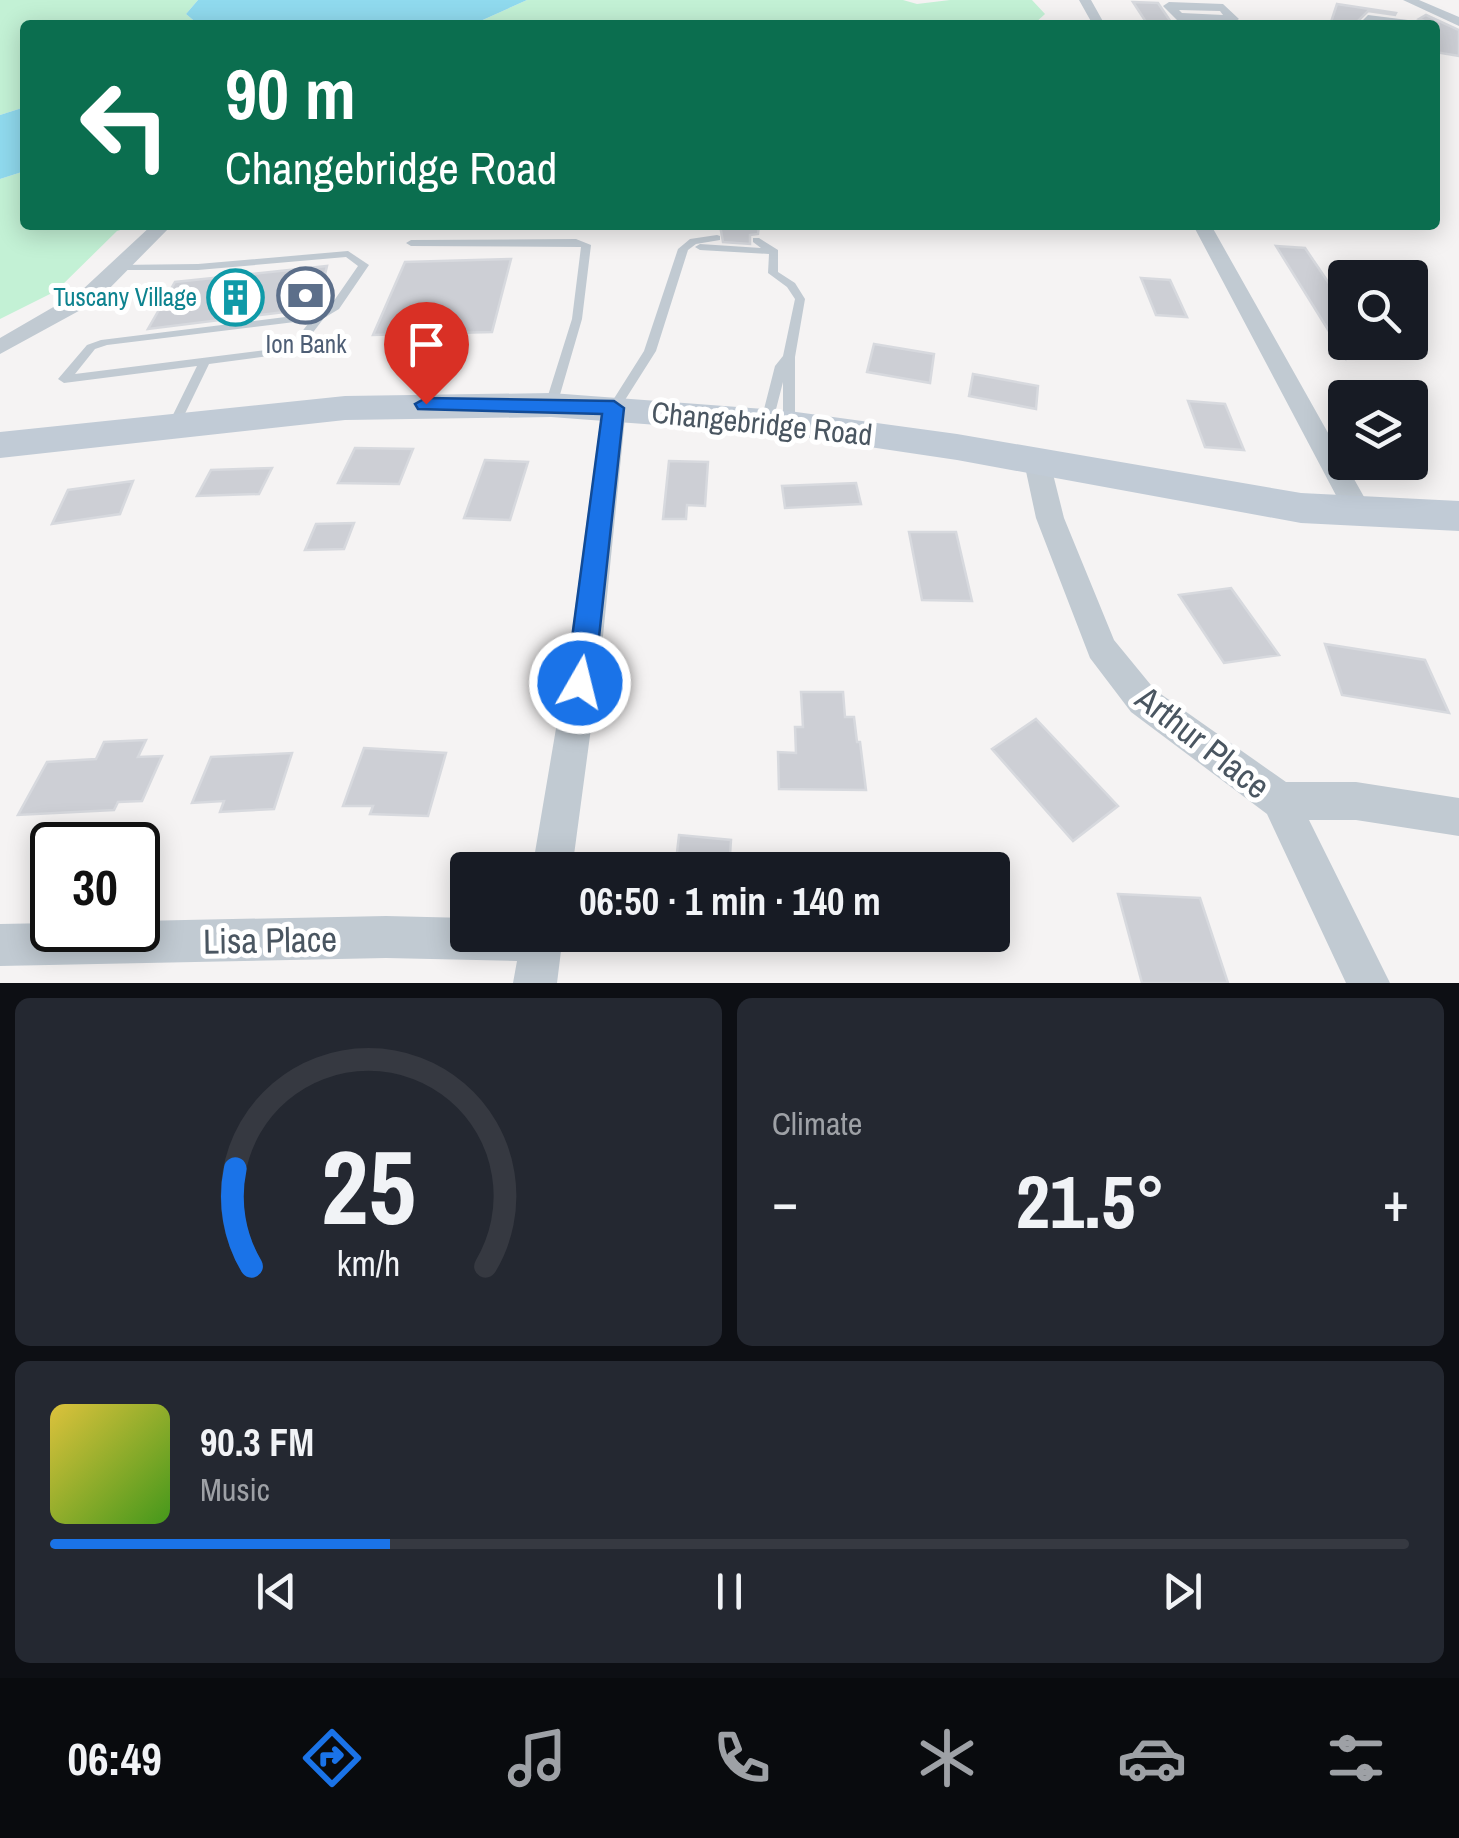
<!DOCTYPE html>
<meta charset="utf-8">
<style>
:root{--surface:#171b24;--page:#242831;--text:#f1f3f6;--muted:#9ea1a6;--line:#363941;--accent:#1a73e8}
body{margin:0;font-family:"Archivo Narrow",sans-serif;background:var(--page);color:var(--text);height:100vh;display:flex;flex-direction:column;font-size:38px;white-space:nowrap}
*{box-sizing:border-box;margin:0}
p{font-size:32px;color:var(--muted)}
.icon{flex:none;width:55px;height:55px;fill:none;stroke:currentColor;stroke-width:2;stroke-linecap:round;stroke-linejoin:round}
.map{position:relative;height:983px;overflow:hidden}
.side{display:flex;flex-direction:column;gap:15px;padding:15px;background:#0d0f14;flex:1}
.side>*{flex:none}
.hud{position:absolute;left:20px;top:20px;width:1420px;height:210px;border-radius:10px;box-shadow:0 5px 25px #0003;background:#0b6e4f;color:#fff;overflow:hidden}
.tools{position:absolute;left:1328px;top:260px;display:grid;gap:20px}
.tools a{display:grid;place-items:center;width:100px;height:100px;border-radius:10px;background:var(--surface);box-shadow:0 5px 25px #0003;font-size:50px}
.speed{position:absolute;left:30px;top:822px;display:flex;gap:20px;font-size:50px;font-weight:700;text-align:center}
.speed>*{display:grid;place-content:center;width:130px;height:130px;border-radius:50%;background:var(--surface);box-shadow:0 5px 25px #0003;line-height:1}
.speed .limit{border:5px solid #111;border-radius:15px;background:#fff;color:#111}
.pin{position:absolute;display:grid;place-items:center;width:85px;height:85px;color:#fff;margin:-102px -42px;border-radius:50% 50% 50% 0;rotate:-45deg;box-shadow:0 0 10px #0007}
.pin .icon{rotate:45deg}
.me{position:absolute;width:110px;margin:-55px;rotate:8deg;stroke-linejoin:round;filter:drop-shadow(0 0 8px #0008)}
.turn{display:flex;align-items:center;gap:35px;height:210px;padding:0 40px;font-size:45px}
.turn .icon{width:130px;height:130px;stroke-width:2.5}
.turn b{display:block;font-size:70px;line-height:85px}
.big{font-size:75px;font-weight:700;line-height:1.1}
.side .tile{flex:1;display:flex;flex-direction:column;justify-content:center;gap:15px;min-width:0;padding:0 35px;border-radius:15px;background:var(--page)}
.side .dial{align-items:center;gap:0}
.dial svg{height:260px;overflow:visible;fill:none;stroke:var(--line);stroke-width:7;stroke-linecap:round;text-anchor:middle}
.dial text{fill:var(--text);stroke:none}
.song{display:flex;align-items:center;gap:30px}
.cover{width:120px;height:120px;border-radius:15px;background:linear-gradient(135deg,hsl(50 70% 55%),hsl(100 70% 35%))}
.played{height:10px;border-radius:5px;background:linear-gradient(90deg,var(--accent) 25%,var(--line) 25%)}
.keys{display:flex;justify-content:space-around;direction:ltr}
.heat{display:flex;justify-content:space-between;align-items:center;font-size:55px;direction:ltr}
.side .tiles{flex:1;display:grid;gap:15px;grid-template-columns:1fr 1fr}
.tile:last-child{grid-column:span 2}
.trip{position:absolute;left:450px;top:852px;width:560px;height:100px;border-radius:10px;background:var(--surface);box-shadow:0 5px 25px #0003;font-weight:700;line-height:100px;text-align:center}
.menu{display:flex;height:160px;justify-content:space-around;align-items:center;background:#090b0e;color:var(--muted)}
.menu .icon{width:70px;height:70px}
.menu .current{color:var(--accent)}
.menu b{font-size:45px;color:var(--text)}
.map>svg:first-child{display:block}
</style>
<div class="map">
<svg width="1459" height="983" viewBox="0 0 1459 983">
<rect width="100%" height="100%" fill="#f5f3f3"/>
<path fill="#c3f1d5" d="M0,0H198L186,14L199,25H25V107L0,115Z
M527,0H903L917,4L950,0H1032L1045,14L1033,25H358L476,23Z
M25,171V225H137L117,231L56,291L0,319V179Z"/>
<path fill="#90daee" d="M198,0H527L476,23L199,25L186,14Z
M25,107V171L0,179V115Z"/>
<path fill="#cdcfd5" stroke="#d7d9de" stroke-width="2.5" d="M1133,2L1158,3L1173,25H1148Z
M1337,4L1396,13L1395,15L1368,11L1354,25H1330Z
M1426,15L1459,30V56L1435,52V25L1419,19Z
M720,225H759L758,234L750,235V244L723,242Z
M1276,246L1305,248L1345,307V357Z
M511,259L492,332L373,335L405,262Z
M327,266L317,308L148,329L175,282Z
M1141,278L1170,280L1187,317L1156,315Z
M874,344L934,354L930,383L867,372Z
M973,374L1038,386L1036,409L969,396Z
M1188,401L1225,404L1244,450L1205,447Z
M355,448L413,449L399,484L338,483Z
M485,460L528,462L510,520L464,518Z
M669,461L708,462L705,506L687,505L686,519H663Z
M272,468L259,494L197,496L211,470Z
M133,481L120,514L52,524L68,490Z
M856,483L861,504L785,508L782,486Z
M354,523L344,549L305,550L316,524Z
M909,532H956L972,601L922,600Z
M1231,588L1279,655L1224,663L1179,595Z
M1325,644L1425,660L1449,713L1342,695Z
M801,692H843L845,717H854L857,742H860L866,790L779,789L778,752L796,753L795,727H803Z
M1036,719L1118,806L1073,841L992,749Z
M146,740L138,757L162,756L142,801L118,802L114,810L18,815L47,762L96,759L104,742Z
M364,748L446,753L428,816L370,814L373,806H343Z
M292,753L274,809L220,812L224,801L192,803L211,757Z
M679,835L731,840L729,870H675Z
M1118,894L1200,898L1228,983H1142Z"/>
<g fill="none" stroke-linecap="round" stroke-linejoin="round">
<path fill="#c1cad2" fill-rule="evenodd" d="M717,235L720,236V240L696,244L688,250L656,351L618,411H610L608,408L644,351L678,249L690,239Z
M753,238H759L778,250V272L795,283L805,299L795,357V423L789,427L783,423V382L773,421L767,425L761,421L775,366L783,356L795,299L787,287L768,273L769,254L700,250L695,247L700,244L761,248L753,242Z
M576,239L591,245L582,319L557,405L551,409L545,405L572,319L581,247L411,246L406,243L411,240Z
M348,251L369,265L339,309L324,318L298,352L209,364L179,426H171L169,423L197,366L64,383L58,379L87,345L101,340L317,313L331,305L358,266L346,257L198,270H121L116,267L117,265L198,264ZM311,320L290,347L75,374L95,349L107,345Z"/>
<path fill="#c1cad2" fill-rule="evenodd" d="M1079,0H1091L1105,25H1093Z
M1403,0H1419L1459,17V26Z
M1169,2L1223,4L1239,19L1233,23L1178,21L1163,6ZM1179,10L1220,11L1223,15L1182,13Z
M1368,15L1416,21L1422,25H1358Z
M152,225H172L97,301L0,354V338L81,291Z
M1193,225H1211L1372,511L1368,518L1358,522L1348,518Z
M614,400L626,408L602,646L572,870H532L570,646L602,408Z
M1037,453L1046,455L1050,462L1064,518L1114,640L1155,690L1286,782H1356L1459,798V836L1356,820H1309L1390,983H1346L1267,814L1131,712L1090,658L1036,518L1024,462L1028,455Z
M386,916L468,918V935H563L557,983H513L517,961L386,958L0,966V924L52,923V930H138V921Z"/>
<path fill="#c1cbd6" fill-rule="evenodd" d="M551,393L789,411L957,434L1301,493L1459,501V531L1301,523L957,460L789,435L551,417L345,420L0,458V432L345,396Z"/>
</g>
<path fill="#1a73e8" stroke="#114b97" stroke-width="2.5" d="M426,398L614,401L624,408L594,683L590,692L580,696L570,692L566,683L602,414L418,409L415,404Z"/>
<defs>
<symbol id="bank-ring" viewBox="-11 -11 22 22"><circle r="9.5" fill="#fff" stroke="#5c6f8a" stroke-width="1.5"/><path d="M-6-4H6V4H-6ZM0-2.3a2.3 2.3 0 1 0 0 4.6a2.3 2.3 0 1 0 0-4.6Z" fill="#5c6f8a"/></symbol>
<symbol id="building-ring" viewBox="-11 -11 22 22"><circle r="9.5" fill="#fff" stroke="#0f9aa8" stroke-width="1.5"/><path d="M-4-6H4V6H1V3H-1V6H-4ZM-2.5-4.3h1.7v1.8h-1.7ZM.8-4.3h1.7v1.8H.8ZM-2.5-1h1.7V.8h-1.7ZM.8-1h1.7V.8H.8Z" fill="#0f9aa8"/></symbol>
</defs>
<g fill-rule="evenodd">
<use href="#bank-ring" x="274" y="264" width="63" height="63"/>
<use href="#building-ring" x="204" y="266" width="63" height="63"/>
</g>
<g text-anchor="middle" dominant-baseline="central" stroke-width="10" stroke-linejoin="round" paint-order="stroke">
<g font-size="25" fill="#0d838f" stroke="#fff" text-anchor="end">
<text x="197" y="297">Tuscany Village</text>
</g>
<g font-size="25" fill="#4e5e75" stroke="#fff">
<text x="306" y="344">Ion Bank</text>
</g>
<g font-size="30" fill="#4a5661" stroke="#fff">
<text transform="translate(762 423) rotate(6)">Changebridge Road</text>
</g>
<g font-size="35" fill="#4a5661" stroke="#fff">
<text transform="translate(1203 742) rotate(38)">Arthur Place</text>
<text transform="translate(270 940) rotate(-1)">Lisa Place</text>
</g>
</g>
</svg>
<div class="tools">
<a><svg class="icon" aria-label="search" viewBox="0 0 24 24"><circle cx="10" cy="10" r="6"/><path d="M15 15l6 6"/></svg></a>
<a><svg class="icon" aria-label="layers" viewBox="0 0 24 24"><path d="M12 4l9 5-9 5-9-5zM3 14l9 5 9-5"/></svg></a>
</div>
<div class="speed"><div class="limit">30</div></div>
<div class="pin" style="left:426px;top:404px;background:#d93025"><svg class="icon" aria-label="arrive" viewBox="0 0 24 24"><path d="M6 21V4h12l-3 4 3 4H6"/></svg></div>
<svg class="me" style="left:580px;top:683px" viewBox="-20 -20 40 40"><circle r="17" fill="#1a73e8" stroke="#fff" stroke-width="3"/><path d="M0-11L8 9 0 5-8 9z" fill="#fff"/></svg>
<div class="trip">06:50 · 1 min · 140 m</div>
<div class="hud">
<div class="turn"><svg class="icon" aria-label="left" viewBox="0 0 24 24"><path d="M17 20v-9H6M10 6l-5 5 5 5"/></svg><div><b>90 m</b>Changebridge Road</div></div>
</div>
</div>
<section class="side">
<div class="tiles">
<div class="tile dial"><svg viewBox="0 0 100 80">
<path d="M14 69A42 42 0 1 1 86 69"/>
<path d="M14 69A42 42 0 0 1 9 39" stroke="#1a73e8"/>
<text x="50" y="56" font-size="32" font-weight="700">25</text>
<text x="50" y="72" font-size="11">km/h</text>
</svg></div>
<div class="tile"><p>Climate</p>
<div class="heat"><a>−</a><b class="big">21.5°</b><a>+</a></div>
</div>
<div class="tile">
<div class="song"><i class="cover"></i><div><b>90.3 FM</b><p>Music</p></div></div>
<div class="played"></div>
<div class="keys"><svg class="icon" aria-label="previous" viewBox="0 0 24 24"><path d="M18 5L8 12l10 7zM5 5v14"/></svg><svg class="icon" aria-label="pause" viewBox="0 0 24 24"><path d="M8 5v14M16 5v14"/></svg><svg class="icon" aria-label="next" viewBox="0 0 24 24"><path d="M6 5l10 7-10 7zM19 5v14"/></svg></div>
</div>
</div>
</section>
<nav class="menu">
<b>06:49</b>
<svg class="icon current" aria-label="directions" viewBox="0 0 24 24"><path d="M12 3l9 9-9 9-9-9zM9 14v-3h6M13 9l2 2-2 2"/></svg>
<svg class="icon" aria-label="music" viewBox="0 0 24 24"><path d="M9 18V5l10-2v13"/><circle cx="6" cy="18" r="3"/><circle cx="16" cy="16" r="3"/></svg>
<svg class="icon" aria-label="phone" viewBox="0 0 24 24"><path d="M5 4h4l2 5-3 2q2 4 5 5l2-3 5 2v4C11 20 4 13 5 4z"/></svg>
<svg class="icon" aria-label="climate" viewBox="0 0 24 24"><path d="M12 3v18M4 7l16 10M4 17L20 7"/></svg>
<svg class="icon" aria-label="car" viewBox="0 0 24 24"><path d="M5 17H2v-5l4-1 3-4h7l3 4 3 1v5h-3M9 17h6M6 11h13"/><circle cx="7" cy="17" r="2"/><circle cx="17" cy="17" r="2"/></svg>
<svg class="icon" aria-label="filters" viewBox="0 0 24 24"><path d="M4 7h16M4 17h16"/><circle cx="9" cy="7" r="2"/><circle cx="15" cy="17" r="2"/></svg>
</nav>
